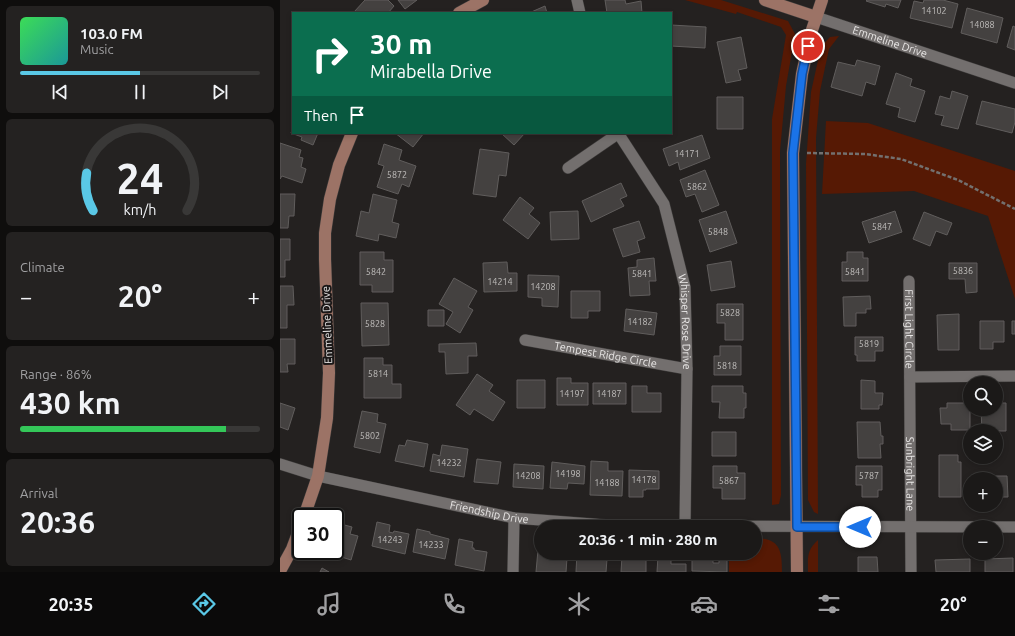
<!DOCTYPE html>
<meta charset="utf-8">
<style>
:root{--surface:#1b1918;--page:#242221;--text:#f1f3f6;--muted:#a0a0a2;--line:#393837;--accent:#5ac8e6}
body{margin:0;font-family:Ubuntu,sans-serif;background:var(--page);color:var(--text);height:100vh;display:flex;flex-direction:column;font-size:15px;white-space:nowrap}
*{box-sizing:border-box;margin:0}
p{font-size:13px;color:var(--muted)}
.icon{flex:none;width:22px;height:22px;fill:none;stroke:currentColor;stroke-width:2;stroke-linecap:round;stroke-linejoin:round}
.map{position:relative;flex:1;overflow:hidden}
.drawer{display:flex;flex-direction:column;gap:6px;padding:6px;background:#0f0e0d;width:280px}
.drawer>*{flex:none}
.hud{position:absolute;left:12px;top:12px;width:380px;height:122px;border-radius:0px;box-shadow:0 2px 6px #0003,0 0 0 1px var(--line);background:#0b6e4f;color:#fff;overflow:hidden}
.fabs{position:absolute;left:683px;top:376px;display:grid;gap:8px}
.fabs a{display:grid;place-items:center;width:40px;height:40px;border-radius:50%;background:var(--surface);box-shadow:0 2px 6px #0003,0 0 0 1px var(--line);font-size:20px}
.speed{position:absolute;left:12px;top:508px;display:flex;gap:8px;font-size:20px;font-weight:700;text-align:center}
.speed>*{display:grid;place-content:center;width:52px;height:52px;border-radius:50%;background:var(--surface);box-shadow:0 2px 6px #0003,0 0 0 1px var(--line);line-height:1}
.speed .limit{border:2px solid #111;border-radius:6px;background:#fff;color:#111}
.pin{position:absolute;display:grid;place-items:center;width:34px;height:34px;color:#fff;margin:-17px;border:2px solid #fff;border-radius:50%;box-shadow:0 1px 4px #0007}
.me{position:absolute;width:44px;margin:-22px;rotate:270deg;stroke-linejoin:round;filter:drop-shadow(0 0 3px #0008)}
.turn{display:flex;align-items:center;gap:14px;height:84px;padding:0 12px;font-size:18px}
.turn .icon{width:52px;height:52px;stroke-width:2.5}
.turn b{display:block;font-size:28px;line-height:34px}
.then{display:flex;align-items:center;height:38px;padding:0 12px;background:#0003;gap:8px;font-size:15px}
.big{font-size:30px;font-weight:600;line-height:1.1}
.drawer .card{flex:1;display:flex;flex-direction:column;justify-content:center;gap:6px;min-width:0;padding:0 14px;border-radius:6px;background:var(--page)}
.drawer .dial{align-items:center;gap:0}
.dial svg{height:104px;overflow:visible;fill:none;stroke:var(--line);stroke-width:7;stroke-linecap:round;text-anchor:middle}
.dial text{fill:var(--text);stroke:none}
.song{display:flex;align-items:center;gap:12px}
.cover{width:48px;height:48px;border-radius:6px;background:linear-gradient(135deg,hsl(130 70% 55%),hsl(180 70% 35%))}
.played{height:4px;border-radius:2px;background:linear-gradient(90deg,var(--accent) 50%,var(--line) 50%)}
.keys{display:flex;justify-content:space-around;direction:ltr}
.heat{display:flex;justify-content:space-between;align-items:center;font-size:22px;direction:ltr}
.charge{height:6px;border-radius:3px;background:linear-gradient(90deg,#34c759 86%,var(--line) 0)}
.trip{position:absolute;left:254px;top:520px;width:228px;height:40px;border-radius:20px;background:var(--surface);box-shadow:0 2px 6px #0003,0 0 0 1px var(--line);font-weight:600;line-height:40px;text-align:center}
.tabs{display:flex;height:64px;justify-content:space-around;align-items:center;background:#0b0a0a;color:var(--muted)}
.tabs .icon{width:28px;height:28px}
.tabs .current{color:var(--accent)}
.tabs b{font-size:18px;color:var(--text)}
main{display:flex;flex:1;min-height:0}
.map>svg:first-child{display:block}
</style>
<main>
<section class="drawer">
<div class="card">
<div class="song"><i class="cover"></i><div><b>103.0 FM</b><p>Music</p></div></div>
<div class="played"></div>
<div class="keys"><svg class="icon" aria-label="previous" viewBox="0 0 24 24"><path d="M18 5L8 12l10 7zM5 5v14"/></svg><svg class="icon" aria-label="pause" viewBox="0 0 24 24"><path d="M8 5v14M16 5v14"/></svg><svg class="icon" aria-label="next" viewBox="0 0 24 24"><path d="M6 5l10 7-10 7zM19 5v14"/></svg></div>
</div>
<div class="card dial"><svg viewBox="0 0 100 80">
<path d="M14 69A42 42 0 1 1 86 69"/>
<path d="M14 69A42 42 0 0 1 9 40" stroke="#5ac8e6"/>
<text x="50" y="56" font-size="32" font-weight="700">24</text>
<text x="50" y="72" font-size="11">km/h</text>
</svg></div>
<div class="card"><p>Climate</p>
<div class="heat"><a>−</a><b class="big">20°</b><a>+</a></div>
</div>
<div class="card"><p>Range · 86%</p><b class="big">430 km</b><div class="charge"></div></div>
<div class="card"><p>Arrival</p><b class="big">20:36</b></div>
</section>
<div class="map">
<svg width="735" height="572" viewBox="0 0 735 572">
<rect width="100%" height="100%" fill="#242120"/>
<path fill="#561904" d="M405,0H441L508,21L515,34L506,86L500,151L501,495L499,504L492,505V119L506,35L501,27L457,12L456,14Z
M559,36L549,49L540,91L536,138L538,514L534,512L528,500L526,164L531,92L541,47L550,37Z
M546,121L588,123L735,171V299L708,216L634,191L542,194Z
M475,538C500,538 502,550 502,572H449V553H475Z
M538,540V572H528C528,558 526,551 538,540Z"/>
<path fill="#444140" stroke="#605d5c" d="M85,0H108L114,6L108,13H75L74,12Z
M118,0H137L125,9Z
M325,0H345L346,4L361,1L362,13H327Z
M587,0H621L618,8L606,4L605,7L586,1Z
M644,0H663L678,4L672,28L630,18L634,1L643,3Z
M265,6L267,13H249Z
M687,8L723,18L717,43L681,33Z
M391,25L426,27L425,48L391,46Z
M733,26L735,27V50L727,47Z
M461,37L467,68L458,70L461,80L446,83L437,42Z
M577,60L600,66L595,85L586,82L582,96L551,87L558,62L575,66Z
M616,73L632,79L630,86L645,91L635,122L618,117L620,108L606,104Z
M672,91L688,96L678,129L661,125L664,116L655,114L660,96L670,99Z
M437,97H463V129H437Z
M702,101L735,109V122L732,133L696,124Z
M13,128V133H38L33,145L21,140L22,137L11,133Z
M115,133H144L133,147Z
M221,133H245L234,145Z
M422,135L430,158L400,170L398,162L389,166L383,149Z
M0,143L21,150L19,157L23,158L21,167L26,169L22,183L2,176L0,179Z
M104,144L122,150L119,160L136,166L129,187L122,184L118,194L97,187L104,166L98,164Z
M200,149L229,153L226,176L219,175L216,197L193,194Z
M425,170L439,205L422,212L415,194L406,197L400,180Z
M341,183L347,196L340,199L344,206L311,222L302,201Z
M0,194H15L14,216H9L8,228H0Z
M93,194L117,200L112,222L119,224L116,238L99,234L98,241L76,236L81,211L89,213Z
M240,197L254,208L249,214L260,223L248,239L223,220Z
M298,211L299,239L271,240L270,212Z
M446,211L457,243L430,252L419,220Z
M615,211L622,232L589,243L582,222Z
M644,212L672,223L667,235L656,231L650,246L633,239Z
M359,221L365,238L357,241L360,252L343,257L333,229Z
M0,239H10V260H5V277H0Z
M80,252H104V260H113V292H92V285H80Z
M567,252H583V258H588V281H562V262H567Z
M374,258L376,281H369L370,295L350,296L348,268L357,267V260Z
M451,261L455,287L431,291L427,265Z
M227,262L228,273H237V291L204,292L203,263Z
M669,263H697V292L686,293L685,279H669Z
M248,275L279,276L278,307L262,306V298L248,297Z
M174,278L197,291L188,307L193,310L180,333L166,324L173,312L159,304Z
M0,286H13L14,305H7V328H0Z
M291,291H320V311H308V318H291Z
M590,296L591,309H586V313H576V326H564L563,297Z
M81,303H108L109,345L82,346Z
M437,304H463V340H445V323H437Z
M346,309L377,313L374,335L344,331Z
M148,310H164V326H148Z
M679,314V350H658L657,315Z
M700,321H724V342H713V349H700Z
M732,321H735V334H732Z
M575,337H603V351H595V361H577V355H575Z
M0,339H15V364H7L8,372H0Z
M196,343L197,356H188V373L166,374L165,352H159V344Z
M440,346H461V375H434V356H440Z
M84,358H103V365H112V384H121V398H84Z
M197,374L213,385L209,391L225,402L213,421L194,409L190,415L176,405Z
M277,378H291V383H308V405H277Z
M237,380H265V408H237Z
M581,380L595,381V393H603L602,405H599V409H581Z
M313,383H346V404H313Z
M352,386H367V393H381V412H352Z
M432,386H463V393H466V408H464V418H439L440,402H432Z
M0,403L15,408L8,430L0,427Z
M667,403H690V430H671V424H661L660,408H667Z
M716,403H726V431H702L701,410L716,409Z
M82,411L98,414L97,422L106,424L100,453L74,447Z
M577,422H600L601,436H603V444H600L601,458H578Z
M432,432H456V456H432Z
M127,440L148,444L144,467L115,461L119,445L125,446Z
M162,445L188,449L184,477L150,471L153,454L160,456Z
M659,455H678V462H681V497H659Z
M197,459L221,462L218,484L194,482Z
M311,461L328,462V471H343L342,496L310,495Z
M272,462L305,466L304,484L288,483L287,489L270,488Z
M234,464L264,466L263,489L233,487Z
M433,466H457V473H465V499H442V488H433Z
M576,466H602V490H598V497H582V485H576Z
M349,470L379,471V489H366V490H363V497H349Z
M700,476H727L728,497H716V479H700Z
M97,522L110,525L109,532L113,533L114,531L129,534L125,554L92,546Z
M57,523L72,527L70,534L78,536L71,560L52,554L53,551H55V528Z
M137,529L150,532V534L169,539L165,559L133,552Z
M179,539L193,542L192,548H194V550L207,552L204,571L175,565Z
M258,550H261V553H272L271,557L287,558L286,572H256Z
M297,553H310V558L327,559L326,572H296Z
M342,556H355V559H366V572H341Z
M378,556L391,557V564H406V572H377Z
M412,556H433V563H439V560H447V572L412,571Z
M578,557H597L598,572H578Z
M733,558V572H705V559Z
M690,559V572H656L655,560Z
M42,568L49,572H40Z"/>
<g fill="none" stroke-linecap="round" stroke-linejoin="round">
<defs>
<g id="street">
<path d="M297,0L300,13"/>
<path id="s1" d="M536,17L735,83"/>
<path id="s2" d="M338,133L384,204L405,287L407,369L405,526"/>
<path d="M288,168L339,133"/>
<path id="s3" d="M629,281L631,572"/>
<path id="s4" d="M245,340L407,369"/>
<path d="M630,377L735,376"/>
<path id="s5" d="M0,464L38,476L234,518L339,526L735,527"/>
<path d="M233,572L234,518"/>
</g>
<path id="secondary" d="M485,0L536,17
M179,13L203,0
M24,517L38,476L47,418L49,373L45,259V233L50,199L59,165L72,133
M0,571L12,549L21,525
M517,572L513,153L522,74L531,33L542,0"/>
</defs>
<use href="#street" stroke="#3d3b3a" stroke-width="12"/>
<use href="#secondary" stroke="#3d3b3a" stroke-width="13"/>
<path stroke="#73706f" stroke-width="2.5" stroke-dasharray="4 2" stroke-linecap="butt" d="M527,153L585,154L621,159L678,180L735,209"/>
<use href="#street" stroke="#736f6e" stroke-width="11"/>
<use href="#secondary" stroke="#9c7366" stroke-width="12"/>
</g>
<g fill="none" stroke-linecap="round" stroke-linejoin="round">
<defs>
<path id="route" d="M528,46L522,74L513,153L517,527H580"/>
</defs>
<use href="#route" stroke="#114b97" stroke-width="10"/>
<use href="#route" stroke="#1a73e8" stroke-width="7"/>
</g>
<g text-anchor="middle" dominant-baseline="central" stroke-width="4" stroke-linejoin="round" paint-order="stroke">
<g font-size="9" fill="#c0bebc">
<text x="654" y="11">14102</text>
<text x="702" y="25">14088</text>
<text x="407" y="154">14171</text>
<text x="117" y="175">5872</text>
<text x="417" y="187">5862</text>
<text x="602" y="227">5847</text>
<text x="438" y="232">5848</text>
<text x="683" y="271">5836</text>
<text x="96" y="272">5842</text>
<text x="575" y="272">5841</text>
<text x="362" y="274">5841</text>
<text x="220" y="282">14214</text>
<text x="263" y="287">14208</text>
<text x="450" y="313">5828</text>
<text x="360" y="322">14182</text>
<text x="95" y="324">5828</text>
<text x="589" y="344">5819</text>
<text x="447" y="366">5818</text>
<text x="98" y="374">5814</text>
<text x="292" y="394">14197</text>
<text x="329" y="394">14187</text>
<text x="90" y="436">5802</text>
<text x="169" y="463">14232</text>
<text x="288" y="474">14198</text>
<text x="248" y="476">14208</text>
<text x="589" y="476">5787</text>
<text x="364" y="480">14178</text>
<text x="449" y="481">5867</text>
<text x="327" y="483">14188</text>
<text x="110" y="540">14243</text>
<text x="151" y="545">14233</text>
</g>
<g font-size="11" fill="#e9e7e6" stroke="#1a1717">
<text stroke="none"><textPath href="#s1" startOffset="78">Emmeline Drive</textPath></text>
<text stroke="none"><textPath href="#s2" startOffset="205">Whisper Rose Drive</textPath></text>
<text transform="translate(47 325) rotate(-92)">Emmeline Drive</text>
<text stroke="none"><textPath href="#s3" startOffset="48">First Light Circle</textPath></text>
<text stroke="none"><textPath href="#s4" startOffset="82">Tempest Ridge Circle</textPath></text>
<text stroke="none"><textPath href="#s3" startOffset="193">Sunbright Lane</textPath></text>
<text stroke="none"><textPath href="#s5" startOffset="215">Friendship Drive</textPath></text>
</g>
</g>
</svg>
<div class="fabs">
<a><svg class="icon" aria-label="search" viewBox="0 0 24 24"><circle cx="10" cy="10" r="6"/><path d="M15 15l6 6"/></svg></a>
<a><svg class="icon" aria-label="layers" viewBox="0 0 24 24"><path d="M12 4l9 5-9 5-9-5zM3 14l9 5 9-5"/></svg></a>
<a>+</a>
<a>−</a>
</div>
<div class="speed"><div class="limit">30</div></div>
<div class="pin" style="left:528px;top:46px;background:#d93025"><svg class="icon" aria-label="arrive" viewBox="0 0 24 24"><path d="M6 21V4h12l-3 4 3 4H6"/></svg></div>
<svg class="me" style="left:580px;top:527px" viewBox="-20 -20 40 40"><circle r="19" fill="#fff"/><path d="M0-13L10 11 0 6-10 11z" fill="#1a73e8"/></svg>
<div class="trip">20:36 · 1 min · 280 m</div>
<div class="hud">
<div class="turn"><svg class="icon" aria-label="right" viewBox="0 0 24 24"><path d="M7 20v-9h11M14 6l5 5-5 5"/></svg><div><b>30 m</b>Mirabella Drive</div></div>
<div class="then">Then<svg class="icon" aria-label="arrive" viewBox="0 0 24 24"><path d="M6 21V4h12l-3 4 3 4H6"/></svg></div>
</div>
</div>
</main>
<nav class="tabs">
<b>20:35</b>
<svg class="icon current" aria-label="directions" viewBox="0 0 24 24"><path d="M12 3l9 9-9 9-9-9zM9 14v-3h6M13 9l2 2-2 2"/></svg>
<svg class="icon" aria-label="music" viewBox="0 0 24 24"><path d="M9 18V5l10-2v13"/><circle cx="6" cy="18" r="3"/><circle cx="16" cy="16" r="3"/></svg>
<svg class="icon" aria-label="phone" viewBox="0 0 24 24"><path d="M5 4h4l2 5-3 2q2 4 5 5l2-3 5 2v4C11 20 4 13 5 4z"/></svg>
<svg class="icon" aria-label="climate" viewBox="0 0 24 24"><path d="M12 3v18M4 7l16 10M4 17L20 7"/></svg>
<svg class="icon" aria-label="car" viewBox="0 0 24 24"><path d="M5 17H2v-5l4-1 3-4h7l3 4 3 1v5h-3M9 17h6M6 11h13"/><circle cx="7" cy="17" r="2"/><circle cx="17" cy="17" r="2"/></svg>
<svg class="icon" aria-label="filters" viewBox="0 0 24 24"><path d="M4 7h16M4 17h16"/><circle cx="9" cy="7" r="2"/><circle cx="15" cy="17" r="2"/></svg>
<b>20°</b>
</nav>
